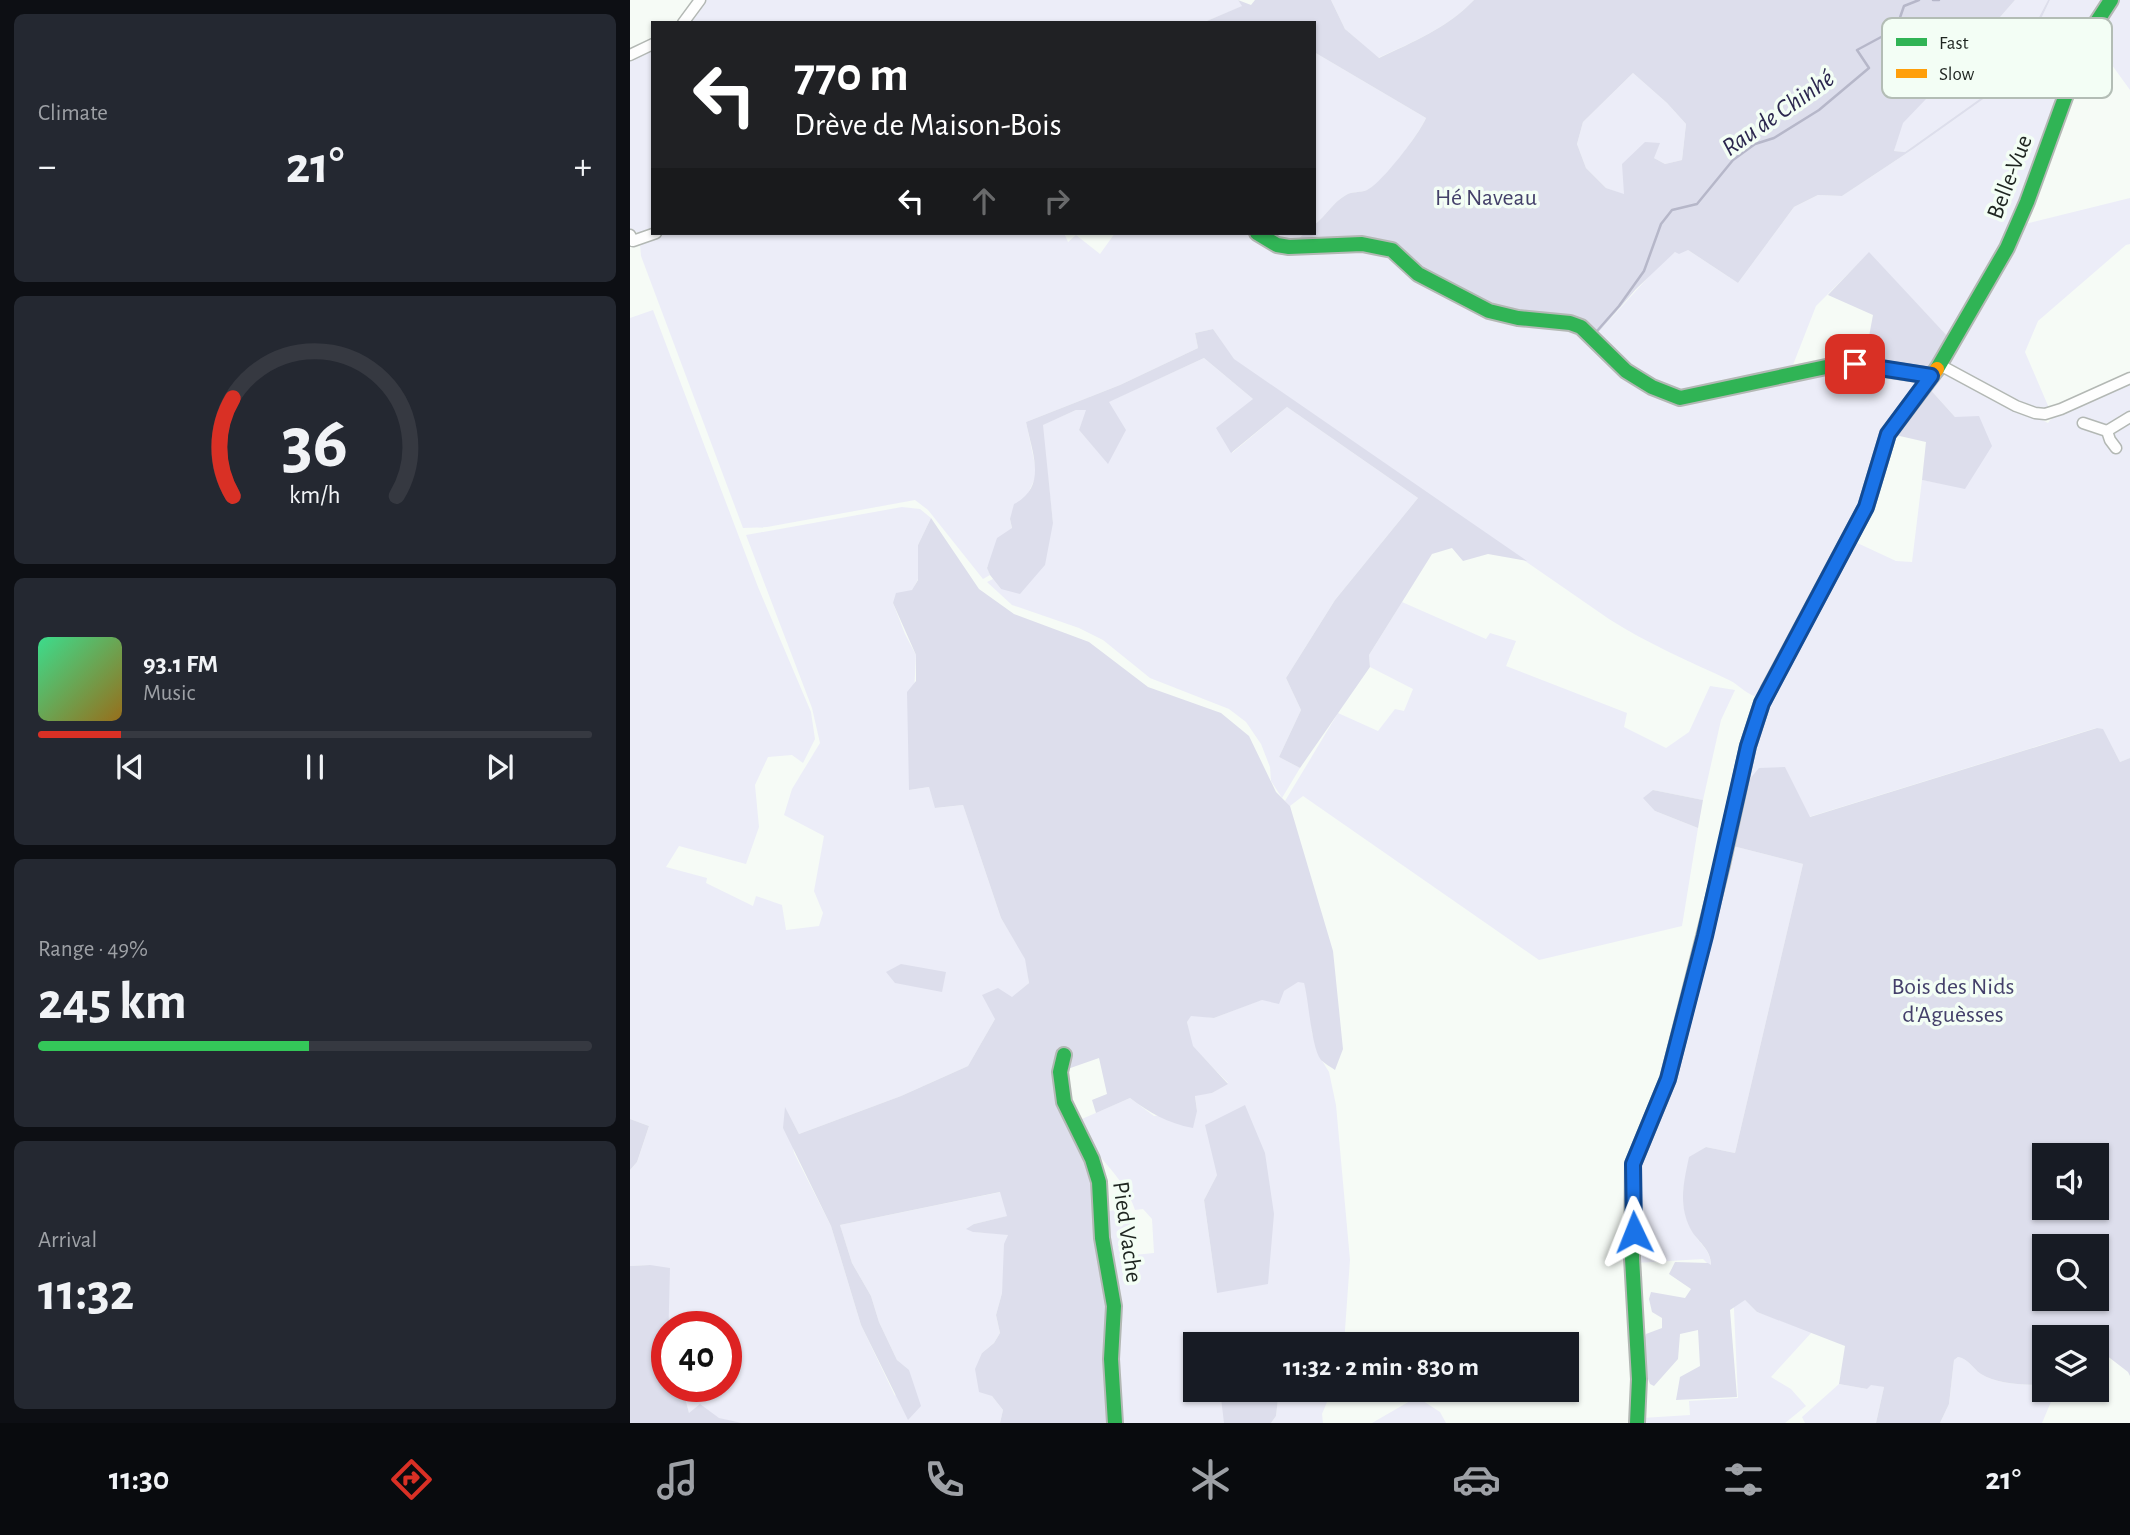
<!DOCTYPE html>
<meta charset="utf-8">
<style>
:root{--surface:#171b24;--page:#242831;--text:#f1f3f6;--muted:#9ea1a6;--line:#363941;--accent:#d93025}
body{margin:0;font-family:"Alegreya Sans",sans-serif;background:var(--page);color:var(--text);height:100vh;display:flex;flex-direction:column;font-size:26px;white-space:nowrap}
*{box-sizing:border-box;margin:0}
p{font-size:23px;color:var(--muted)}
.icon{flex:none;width:38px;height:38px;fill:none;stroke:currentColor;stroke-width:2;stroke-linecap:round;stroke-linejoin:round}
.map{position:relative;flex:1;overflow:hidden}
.sheet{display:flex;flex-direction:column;gap:14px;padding:14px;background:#0d0f14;width:630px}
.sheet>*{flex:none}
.banner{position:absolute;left:21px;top:21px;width:665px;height:214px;border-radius:0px;box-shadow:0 2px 5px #0004;background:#202124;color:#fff;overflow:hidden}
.tools{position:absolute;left:1402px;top:1143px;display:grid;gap:14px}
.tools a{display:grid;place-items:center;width:77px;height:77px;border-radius:0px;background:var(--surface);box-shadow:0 2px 5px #0004;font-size:35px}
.speed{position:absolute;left:21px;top:1311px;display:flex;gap:14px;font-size:35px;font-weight:700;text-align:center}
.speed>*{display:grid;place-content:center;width:91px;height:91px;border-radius:50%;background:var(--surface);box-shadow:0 2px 5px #0004;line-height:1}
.speed .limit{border:10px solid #d22;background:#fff;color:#111}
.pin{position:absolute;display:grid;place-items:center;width:60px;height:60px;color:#fff;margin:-30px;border-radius:14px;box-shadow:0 4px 10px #0006}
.me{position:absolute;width:77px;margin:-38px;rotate:358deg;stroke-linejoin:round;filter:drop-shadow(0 0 5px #0008)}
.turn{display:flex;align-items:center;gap:24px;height:147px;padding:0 28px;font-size:32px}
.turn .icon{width:91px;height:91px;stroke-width:2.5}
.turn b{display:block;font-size:49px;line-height:60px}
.lanes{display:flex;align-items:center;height:66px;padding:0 28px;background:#0003;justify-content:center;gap:35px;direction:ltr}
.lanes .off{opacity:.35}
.big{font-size:52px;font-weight:600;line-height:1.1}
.sheet .tile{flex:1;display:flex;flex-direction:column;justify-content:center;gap:10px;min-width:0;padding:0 24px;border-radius:10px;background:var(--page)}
.sheet .dial{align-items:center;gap:0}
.dial svg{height:182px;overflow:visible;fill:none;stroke:var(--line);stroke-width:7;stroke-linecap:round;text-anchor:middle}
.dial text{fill:var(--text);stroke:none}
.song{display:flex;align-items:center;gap:21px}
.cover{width:84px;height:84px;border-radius:10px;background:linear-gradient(135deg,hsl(150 70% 55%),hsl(40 70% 35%))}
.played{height:7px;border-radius:4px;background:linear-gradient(90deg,var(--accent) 15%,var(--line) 15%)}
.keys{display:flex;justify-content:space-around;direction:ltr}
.heat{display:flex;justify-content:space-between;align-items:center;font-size:38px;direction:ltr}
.charge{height:10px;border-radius:5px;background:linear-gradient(90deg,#34c759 49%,var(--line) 0)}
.trip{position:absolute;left:553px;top:1332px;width:396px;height:70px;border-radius:0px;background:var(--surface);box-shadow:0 2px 5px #0004;font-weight:600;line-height:70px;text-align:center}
.tab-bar{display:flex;height:112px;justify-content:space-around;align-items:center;background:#090b0e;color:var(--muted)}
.tab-bar .icon{width:49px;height:49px}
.tab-bar .on{color:var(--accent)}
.tab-bar b{font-size:32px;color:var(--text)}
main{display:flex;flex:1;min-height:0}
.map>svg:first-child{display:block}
</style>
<main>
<section class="sheet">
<div class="tile"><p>Climate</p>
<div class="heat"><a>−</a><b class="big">21°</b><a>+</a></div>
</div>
<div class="tile dial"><svg viewBox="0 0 100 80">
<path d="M14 69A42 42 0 1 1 86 69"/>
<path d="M14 69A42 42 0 0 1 14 26" stroke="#d93025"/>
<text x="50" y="56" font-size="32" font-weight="700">36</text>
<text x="50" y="72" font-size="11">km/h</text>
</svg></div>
<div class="tile">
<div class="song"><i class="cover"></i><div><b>93.1 FM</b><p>Music</p></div></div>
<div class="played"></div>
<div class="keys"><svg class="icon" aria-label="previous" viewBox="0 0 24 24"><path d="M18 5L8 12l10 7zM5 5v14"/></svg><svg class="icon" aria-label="pause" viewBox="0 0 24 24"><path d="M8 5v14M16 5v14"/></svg><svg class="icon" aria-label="next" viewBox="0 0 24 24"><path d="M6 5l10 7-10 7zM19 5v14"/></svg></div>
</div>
<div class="tile"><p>Range · 49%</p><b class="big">245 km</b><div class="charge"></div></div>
<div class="tile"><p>Arrival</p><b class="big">11:32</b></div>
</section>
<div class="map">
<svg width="1500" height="1423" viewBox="0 0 1500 1423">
<rect width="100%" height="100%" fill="#f6fbf6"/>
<path fill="#ecedf8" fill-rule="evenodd" d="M73,0H608L613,6L572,23H56Z
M701,0H844C817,28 783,42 748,58L715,29Z
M1385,0H1418L1408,19L1397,35L1371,57L1368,75L1358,93L1275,152L1264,151L1272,123L1322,72Z
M1420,0H1477L1374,246L1321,340L1239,253L1186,306L1161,370L1047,393L999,367L967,334L1031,263L1045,252L1058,250L1108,283L1164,207L1188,195L1212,196L1283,149L1359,95L1370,74L1374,58L1398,37L1410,21Z
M1483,0H1500V90L1461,36Z
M23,46V228L9,233L0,229V58Z
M684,52L796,118C789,134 752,184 737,190C730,193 722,191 716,195C702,203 696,216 684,225Z
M1003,73L1037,103L1056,124L1052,160L1035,164L1024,158L995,195L976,188L956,168L947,144L953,122Z
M1500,198V244L1496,245L1408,321L1395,352L1419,408C1387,410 1344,378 1315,362L1387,226Z
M34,233H434L438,242L446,235L470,254L485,233H675L662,244L719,240L928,317L1029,395L1214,366L1281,376L1292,382L1255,433L1240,490L1129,697C1118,696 1110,686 1101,681C1059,661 1018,644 979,619L603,359L583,329L565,333L568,348L490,385L396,422L407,474L396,498L380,519L382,529L357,567L360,575L353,579L298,510L285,500L137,527L113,528L11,256L10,244Z
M23,310L128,587L181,712L185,739L173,763L162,755L138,757L125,785L129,827L116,864L49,846L36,867L77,878L76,883L123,906L126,896L152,905L156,930L189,926L193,913L184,891L194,836L154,815L162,789L190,743L182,708L116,535L272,507L290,509L301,518L288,545V579L282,591L263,603L275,634L286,655L279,790L299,787L306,808L333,805L371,918L396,959L399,983L382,998L365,1019L338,1066L271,1096L169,1134L155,1108L164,1153L201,1226L231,1325L265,1396L279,1371L267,1360L249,1322L241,1296L222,1263L210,1225L371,1192L378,1216L344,1224L343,1232L378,1234L372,1293L366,1315L370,1333L364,1343L352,1353L362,1396L373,1410L370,1423H112L59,1413L52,1386H96V1326H39L37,1314L20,1265L0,1266V1170L7,1162L19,1126L0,1119V318Z
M574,358L623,399L602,453L657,407L788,498L705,600L656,678L671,710L649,757L670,768L652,798L641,781L640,767L631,744L616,722L599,709L520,678L473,640L449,628L382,605L357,582L363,579L371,589L423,523L412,425L446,410H457L449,430L478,463V402Z
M1311,370L1418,423C1427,409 1482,391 1500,383V758L1490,762L1473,730L1466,728L1179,817L1113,787L1135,707L1223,541L1266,561L1282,562L1292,480L1335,488L1325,417L1298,387Z
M772,602L856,639L860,633L886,641L876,666L997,713L994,727L1036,748L1059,732L1080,686L1105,690L1091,720L1073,800L1023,790L1025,811L1068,828L1052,926L909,960L673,796L660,806L655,801L708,713L748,731L765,709L774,711L783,689L740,667L739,655Z
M1099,845L1173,864L1105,1153L1076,1147L1060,1157C1054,1181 1048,1205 1061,1229C1069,1245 1081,1248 1081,1267L1073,1259L1006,1263L1005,1162L1042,1075Z
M668,981L674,982L680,1007L682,1033L691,1059L699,1072L706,1105L720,1260L714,1344H565V1390H615L606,1393L594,1391V1423H488L471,1212L499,1208L504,1255L524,1253L522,1219L513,1209L505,1210C494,1175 462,1154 445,1122L500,1098L524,1116L567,1111L565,1095L582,1093L598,1083L562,1046L557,1022L561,1015L584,1018L654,991ZM587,1175V1293L574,1200Z
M1103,1288L1127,1312L1182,1332L1141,1377L1161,1389L1176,1406L1155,1423H1012V1418L1060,1415L1059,1401L1108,1398Z
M1328,1357C1339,1359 1342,1368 1351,1374C1367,1384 1396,1386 1414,1384V1390H1426L1412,1423H1310L1319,1404L1324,1360Z
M1209,1384L1237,1389L1240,1384L1254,1387L1246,1423H1175L1172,1417Z
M649,1390H702L692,1414L693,1423H641L646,1416Z
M787,1397L810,1412L816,1423H742Z"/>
<path fill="#dddeec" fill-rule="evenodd" d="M608,0L621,5L625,0H701L715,29L749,58C783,42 817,28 844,0H1385L1322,72L1273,123L1264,151L1275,152L1358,93L1368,75L1371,57L1397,35L1408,19L1418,0H1420L1410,21L1398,37L1374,58L1370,74L1359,95L1283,149L1212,196L1188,195L1164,207L1108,283L1058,250L1049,254L1045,252L1006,289L967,334L872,311L785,264L765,247L661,245L675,233H684V225C696,216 702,203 716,195C722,191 730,193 737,190C751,184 790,133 796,118L684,52V23H572L612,6ZM1003,73L1037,103L1056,124L1052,160L1035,164L1024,158L1030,143L1015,142L992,164L994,194L976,188L956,168L947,144L953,122Z
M1239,252L1321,340L1301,370L1234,363L1243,315L1198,295Z
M583,329L604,359L897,561L858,554L833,561L822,548L802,554L739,655L740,667L670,768L649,757L671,710L656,678L705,600L788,498L657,407L601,453L586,428L623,399L574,358L479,402L496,430L478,464L449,430L456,410H446L413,425L423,523L415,565L390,594L371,589L360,575L357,568L367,538L382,528L380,519L384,504C418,486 402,453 396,422L490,385L568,348L565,333Z
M1298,387L1325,417L1349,416L1362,446L1335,489L1292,480L1296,442L1261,434Z
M301,518L349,589L384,614L459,642L518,687L591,713L619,736L646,792L660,806L703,951L713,1049L705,1070C701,1067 695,1064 691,1060C681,1047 679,1001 674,983L668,982L654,991L649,1004L632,1000L584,1018L561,1016L557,1022L563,1046L598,1084L582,1093L565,1096L567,1111L563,1128C537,1123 520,1113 500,1098L466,1113L462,1100L477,1094L469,1058L429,1072L466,1178L477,1271L480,1418L477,1423H370L373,1410L362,1396L349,1392L345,1369L352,1353L364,1343L370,1333L366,1315L372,1293L374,1244L378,1235L343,1232L336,1229L344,1224L377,1216L370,1192L210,1225L222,1263L241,1296L249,1322L267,1360L279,1370L291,1406L278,1420L231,1325L201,1226L153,1128L155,1107L169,1134L271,1096L338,1066L365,1019L352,995L368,988L382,997L399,983L395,959L371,918L333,805L305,808L299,787L279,790L277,692L286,681V655L263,603L266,593L282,590L288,580V545Z
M1467,728L1473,729L1490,762L1500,758V1376L1498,1372L1476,1355L1467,1357L1466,1337H1414V1384C1396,1386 1367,1384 1351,1374C1342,1368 1339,1359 1328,1357L1324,1360L1319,1404L1310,1423H1246L1254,1387L1241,1385L1237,1389L1209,1384L1215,1346L1127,1312L1115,1300L1100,1310L1107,1397L1046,1400L1050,1377L1070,1366L1068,1330L1050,1334L1048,1359L1024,1386L1020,1384C1014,1368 1011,1350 1016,1334L1032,1328V1318L1022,1312L1019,1299L1021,1292L1055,1298L1061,1289L1039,1274L1045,1262L1078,1263L1081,1265C1081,1248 1067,1242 1060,1228C1048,1204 1054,1181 1059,1157L1076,1147L1105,1153L1173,864L1099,845L1113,787L1129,768L1155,767L1180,817ZM1414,1155H1466V1208H1414ZM1414,1246H1466V1298H1414Z
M1023,790L1073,800L1068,828L1025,811L1013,798Z
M271,964L316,972L312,992L265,983L256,972Z
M615,1105L635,1153L644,1214L638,1284L587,1293L574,1200L587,1175L575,1125Z
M0,1119L19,1126L7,1162L0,1170Z
M20,1265L40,1268L37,1386H52L59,1413L70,1404L89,1418L112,1423H0V1266Z
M594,1390L606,1393L615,1390H649L646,1416L641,1423H594L591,1398Z"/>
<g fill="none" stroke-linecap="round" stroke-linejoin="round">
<path stroke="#b6b7c9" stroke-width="2.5" d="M1303,0H1309
M967,331L989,306L1014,271L1031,224L1042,210L1067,204L1103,160L1125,144L1144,138L1189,110L1239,68L1227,50L1266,29L1274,6L1289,0"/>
<defs>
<path id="street" d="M53,23L70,0
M0,55L23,44
M0,235L3,241L26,233
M1310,365L1386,406L1405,413L1415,414L1431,409L1500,378
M1453,423L1477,431L1480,440L1486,448
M1477,431L1500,417"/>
<path id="fast" d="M627,233L647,245L659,247L732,244L762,250L788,274L859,311L888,318L940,323L951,327L996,371L1022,387L1050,398L1215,363L1301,376
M1307,369L1377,248L1397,202L1457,37L1481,0
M434,1055L430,1072L434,1102L462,1159L469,1182L472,1238L484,1306L481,1359L485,1423
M1007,1423L1009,1379L1002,1258L1003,1164L1038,1079L1092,865L1118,746L1132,703L1139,689"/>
<path id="slow" d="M1139,689L1236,507L1258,434L1307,369"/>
</defs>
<use href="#street" stroke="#b3b8b4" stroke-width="13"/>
<use href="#fast" stroke="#b3b8b4" stroke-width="18"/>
<use href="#slow" stroke="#b3b8b4" stroke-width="18"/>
<use href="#street" stroke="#fefefe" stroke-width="10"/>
<use href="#fast" stroke="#30b455" stroke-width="14"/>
<use href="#slow" stroke="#ff9f0a" stroke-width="14"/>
</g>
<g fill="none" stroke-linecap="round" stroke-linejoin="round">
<defs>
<path id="route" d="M1004,1232L1003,1164L1038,1079L1075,936L1118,746L1132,703L1236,507L1258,434L1301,376L1225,364"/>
</defs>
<use href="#route" stroke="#114b97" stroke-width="18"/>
<use href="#route" stroke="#1a73e8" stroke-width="12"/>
</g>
<g text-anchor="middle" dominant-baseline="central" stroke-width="7" stroke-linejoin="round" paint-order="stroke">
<g font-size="24" fill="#1e2520" stroke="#f3fef5">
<text transform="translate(1380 177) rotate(-69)">Belle-Vue</text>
<text transform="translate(497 1232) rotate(82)">Pied Vache</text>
</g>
<g font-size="24" fill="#44406a" stroke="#f3fef5">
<text x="856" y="198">Hé Naveau</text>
<text x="1323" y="987">Bois des Nids<tspan x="1323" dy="28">d'Aguèsses</tspan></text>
</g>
<g font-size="26" font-style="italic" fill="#2b264e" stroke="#f3fef5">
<text transform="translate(1148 113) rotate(-35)">Rau de Chinhé</text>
</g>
</g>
<rect x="1252" y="18" width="230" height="80" rx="10" fill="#f3fef5" stroke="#b3bdb5" stroke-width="2"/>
<rect x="1266" y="38" width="31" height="8" fill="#30b455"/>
<rect x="1266" y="69" width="31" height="9" fill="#ff9f0a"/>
<g font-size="19" fill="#1e2520">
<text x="1309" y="49">Fast</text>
<text x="1309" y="80">Slow</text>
</g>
</svg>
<div class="tools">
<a><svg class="icon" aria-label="sound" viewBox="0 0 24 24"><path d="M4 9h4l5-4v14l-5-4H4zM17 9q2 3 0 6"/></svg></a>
<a><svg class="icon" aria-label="search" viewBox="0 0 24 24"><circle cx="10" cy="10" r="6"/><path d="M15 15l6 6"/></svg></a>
<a><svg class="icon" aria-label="layers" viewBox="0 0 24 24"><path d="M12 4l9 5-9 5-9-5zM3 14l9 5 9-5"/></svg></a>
</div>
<div class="speed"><div class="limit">40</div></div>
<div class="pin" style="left:1225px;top:364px;background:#d93025"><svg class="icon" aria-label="arrive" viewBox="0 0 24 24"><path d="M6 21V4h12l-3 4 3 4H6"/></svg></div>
<svg class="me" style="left:1004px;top:1232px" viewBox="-20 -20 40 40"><path d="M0-17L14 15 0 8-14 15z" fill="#1a73e8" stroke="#fff" stroke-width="4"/></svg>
<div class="trip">11:32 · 2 min · 830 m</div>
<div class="banner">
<div class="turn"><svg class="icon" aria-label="left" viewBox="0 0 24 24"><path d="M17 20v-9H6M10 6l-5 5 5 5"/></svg><div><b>770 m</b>Drève de Maison-Bois</div></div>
<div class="lanes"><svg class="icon" aria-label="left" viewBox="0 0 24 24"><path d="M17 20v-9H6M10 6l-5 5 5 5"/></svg><svg class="icon off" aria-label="ahead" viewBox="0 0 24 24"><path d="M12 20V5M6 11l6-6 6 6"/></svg><svg class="icon off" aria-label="right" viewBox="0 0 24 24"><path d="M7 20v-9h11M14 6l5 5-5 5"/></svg></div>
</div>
</div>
</main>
<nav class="tab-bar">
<b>11:30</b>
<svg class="icon on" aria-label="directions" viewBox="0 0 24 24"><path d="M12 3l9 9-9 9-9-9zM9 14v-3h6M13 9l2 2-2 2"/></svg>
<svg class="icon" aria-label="music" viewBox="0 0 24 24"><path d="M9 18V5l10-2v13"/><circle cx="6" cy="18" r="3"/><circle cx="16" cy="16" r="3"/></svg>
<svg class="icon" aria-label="phone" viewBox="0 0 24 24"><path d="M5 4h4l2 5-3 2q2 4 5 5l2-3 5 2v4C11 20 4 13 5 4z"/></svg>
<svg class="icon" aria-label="climate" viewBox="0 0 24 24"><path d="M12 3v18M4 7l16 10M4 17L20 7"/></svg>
<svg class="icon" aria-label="car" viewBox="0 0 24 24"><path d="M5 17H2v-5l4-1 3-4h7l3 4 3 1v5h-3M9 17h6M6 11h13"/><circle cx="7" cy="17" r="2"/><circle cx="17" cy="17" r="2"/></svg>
<svg class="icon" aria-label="filters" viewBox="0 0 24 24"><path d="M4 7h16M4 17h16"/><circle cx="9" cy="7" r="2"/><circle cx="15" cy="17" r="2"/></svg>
<b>21°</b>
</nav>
